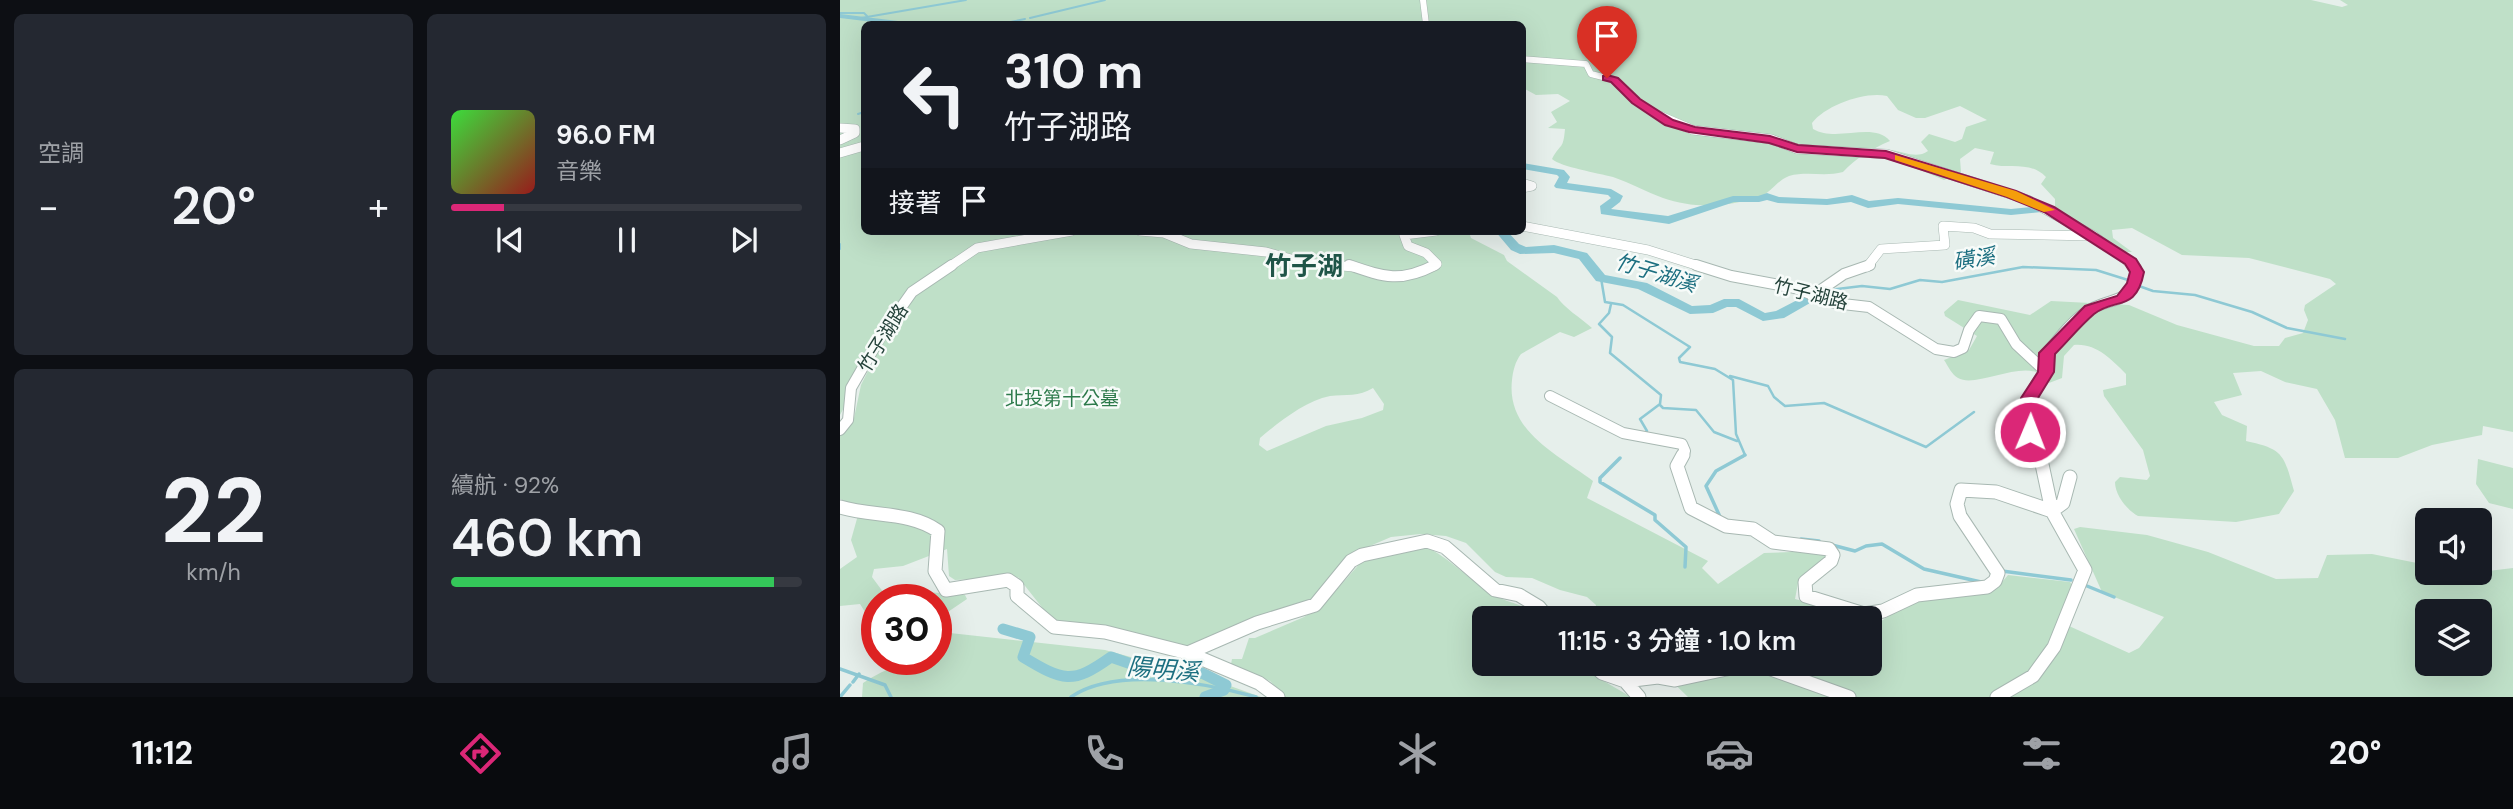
<!DOCTYPE html>
<html lang="zh-TW">
<meta charset="utf-8">
<style>
:root{--surface:#171b24;--page:#242831;--text:#f1f3f6;--muted:#9ea1a6;--line:#363941;--accent:#db2777}
body{margin:0;font-family:"DM Sans","Noto Sans TC",sans-serif;background:var(--page);color:var(--text);height:100vh;display:flex;flex-direction:column;font-size:26px;white-space:nowrap}
*{box-sizing:border-box;margin:0}
p{font-size:23px;color:var(--muted)}
.icon{flex:none;width:38px;height:38px;fill:none;stroke:currentColor;stroke-width:2;stroke-linecap:round;stroke-linejoin:round}
.map{position:relative;flex:1;overflow:hidden}
.details{display:flex;flex-direction:column;gap:14px;padding:14px;background:#0d0f14;width:840px}
.details>*{flex:none}
.banner{position:absolute;left:21px;top:21px;width:665px;height:214px;border-radius:10px;box-shadow:0 7px 28px #0002;background:#171b24;color:var(--text);overflow:hidden}
.fabs{position:absolute;left:1575px;top:508px;display:grid;gap:14px}
.fabs a{display:grid;place-items:center;width:77px;height:77px;border-radius:10px;background:var(--surface);box-shadow:0 7px 28px #0002;font-size:35px}
.speed{position:absolute;left:21px;top:584px;display:flex;gap:14px;font-size:35px;font-weight:700;text-align:center}
.speed>*{display:grid;place-content:center;width:91px;height:91px;border-radius:50%;background:var(--surface);box-shadow:0 7px 28px #0002;line-height:1}
.speed .limit{border:10px solid #d22;background:#fff;color:#111}
.pin{position:absolute;display:grid;place-items:center;width:60px;height:60px;color:#fff;margin:-72px -30px;border-radius:50% 50% 50% 0;rotate:-45deg;box-shadow:0 0 7px #0007}
.pin .icon{rotate:45deg}
.me{position:absolute;width:77px;margin:-38px;rotate:1deg;stroke-linejoin:round;filter:drop-shadow(0 0 5px #0008)}
.turn{display:flex;align-items:center;gap:24px;height:147px;padding:0 28px;font-size:32px}
.turn .icon{width:91px;height:91px;stroke-width:2.5}
.turn b{display:block;font-size:49px;line-height:60px}
.then{display:flex;align-items:center;height:66px;padding:0 28px;background:#0003;gap:14px;font-size:26px}
.big{font-size:52px;font-weight:600;line-height:1.1}
.details .card{flex:1;display:flex;flex-direction:column;justify-content:center;gap:10px;min-width:0;padding:0 24px;border-radius:10px;background:var(--page)}
.details .dial{align-items:center;gap:0}
.dial b{font-size:91px;line-height:1}
.song{display:flex;align-items:center;gap:21px}
.cover{width:84px;height:84px;border-radius:10px;background:linear-gradient(135deg,hsl(120 70% 55%),hsl(0 70% 35%))}
.played{height:7px;border-radius:4px;background:linear-gradient(90deg,var(--accent) 15%,var(--line) 15%)}
.keys{display:flex;justify-content:space-around;direction:ltr}
.heat{display:flex;justify-content:space-between;align-items:center;font-size:38px;direction:ltr}
.charge{height:10px;border-radius:5px;background:linear-gradient(90deg,#34c759 92%,var(--line) 0)}
.details .tiles{flex:1;display:grid;gap:14px;grid-template-columns:repeat(2,1fr)}
.trip{position:absolute;left:632px;top:606px;width:410px;height:70px;border-radius:10px;background:var(--surface);box-shadow:0 7px 28px #0002;font-weight:600;line-height:70px;text-align:center}
.dock{display:flex;height:112px;justify-content:space-around;align-items:center;background:#090b0e;color:var(--muted)}
.dock .icon{width:49px;height:49px}
.dock .selected{color:var(--accent)}
.dock b{font-size:32px;color:var(--text)}
main{display:flex;flex:1;min-height:0}
.map>svg:first-child{display:block}
</style>
<main>
<section class="details">
<div class="tiles">
<div class="card"><p>空調</p>
<div class="heat"><a>−</a><b class="big">20°</b><a>+</a></div>
</div>
<div class="card">
<div class="song"><i class="cover"></i><div><b>96.0 FM</b><p>音樂</p></div></div>
<div class="played"></div>
<div class="keys"><svg class="icon" aria-label="previous" viewBox="0 0 24 24"><path d="M18 5L8 12l10 7zM5 5v14"/></svg><svg class="icon" aria-label="pause" viewBox="0 0 24 24"><path d="M8 5v14M16 5v14"/></svg><svg class="icon" aria-label="next" viewBox="0 0 24 24"><path d="M6 5l10 7-10 7zM19 5v14"/></svg></div>
</div>
<div class="card dial"><b>22</b><p>km/h</p></div>
<div class="card"><p>續航 · 92%</p><b class="big">460 km</b><div class="charge"></div></div>
</div>
</section>
<div class="map">
<svg width="1673" height="697" viewBox="0 0 1673 697">
<rect width="100%" height="100%" fill="#e6efeb"/>
<path fill="#bfe0c8" fill-rule="evenodd" d="M0,0H1471L1502,7L1508,5L1500,0H1673V432L1643,426L1642,435L1592,445L1558,458H1505L1495,420L1477,389L1445,382L1421,371L1393,373L1402,395L1374,402L1382,415L1407,426L1406,441C1444,449 1444,455 1454,491L1439,514L1396,522L1298,516C1287,510 1275,495 1275,482L1280,477L1307,480L1310,476L1303,450L1264,396L1263,390L1286,385V374C1271,359 1256,343 1234,345L1224,356L1222,378L1209,383C1193,352 1138,390 1118,378C1112,375 1108,366 1104,360L1129,350L1137,336L1105,316L1104,312L1118,300L1190,315L1211,301L1289,305L1337,325L1414,346H1439L1445,338L1463,333L1468,320L1464,310L1465,305L1496,284L1490,279L1409,258L1342,255L1292,228L1272,230L1273,238L1292,252H1285L1215,210V199L1201,184L1206,177C1189,160 1170,170 1150,164L1154,152L1135,148L1120,159L1121,172L1104,180L1045,155L1051,150C1064,152 1077,159 1088,151L1081,142L1089,134L1115,142L1122,139L1126,127L1147,120L1120,106L1085,118H1076L1058,110L1047,96C1025,91 986,105 972,123L973,129C997,143 1033,121 1050,141C1031,149 1015,159 1003,172C985,177 967,171 949,176C936,181 930,194 919,197C887,207 854,209 823,198C806,192 791,183 773,177C758,173 721,167 712,159C721,142 723,151 725,129L708,128L717,122L711,112L730,101L718,94L696,95L683,88L682,24H24V231L629,232L631,238L664,255L667,261L717,297C723,307 742,319 752,328L734,337L720,332L681,354C675,362 673,371 672,380C666,432 719,455 753,481L747,498L868,561L862,568L878,584L924,553L978,551L986,555L985,559L959,578L955,599L1025,618H754L756,605L747,597L720,590L692,578L666,577L655,572L626,543L606,536L581,534L551,537L523,549L467,603L346,646L220,623L204,610L178,577L115,580L109,576L107,549L63,566L34,569L32,577L49,600H37V631L20,604L0,606V569L17,557L11,540L20,508L0,499V436L14,418L21,385L40,347L66,312L50,320L0,415ZM533,388L544,404L543,410L522,418L486,426L427,451L419,445L420,438C439,422 465,401 490,396C506,394 519,397 533,388Z
M1638,459L1673,468V509L1649,503L1636,484Z
M1240,527L1307,535L1368,552L1436,579L1478,578L1487,555L1532,554L1587,565V572H1640L1673,568V697H848L816,666L783,663H1029V620L1038,623C1047,618 1056,610 1066,606C1098,592 1146,606 1168,575L1230,582L1233,586L1221,611L1229,626L1289,653L1299,648L1324,617L1262,592L1234,529ZM1587,611H1640V663H1587Z
M580,545C603,551 631,582 654,595C669,604 686,603 698,618H644V663H741L762,680L791,697H445L430,681L391,664L392,659H402L409,638H415L464,617L485,603L522,561Z
M87,592L125,595L127,599L96,620V600H78Z
M101,632L265,650L368,678L421,697H22L23,683C47,667 68,660 96,660V635Z"/>
<g fill="none" stroke-linecap="round" stroke-linejoin="round">
<path stroke="#8ec9d4" stroke-width="2" d="M0,13H24L28,17L25,19
M21,18L126,0
M190,18L265,0
M160,24L185,19
M18,114L24,112
M0,244V249"/>
<path stroke="#8ec9d4" stroke-width="2.5" d="M761,278L765,302L783,305L850,347L839,358L840,362L875,369L893,380L896,434L905,455L902,457
M1299,286L1313,291L1355,295L1412,312L1447,328L1505,339
M989,290L1022,286L1050,289L1080,280L1102,282L1183,267L1256,270L1288,280
M771,304L769,313L759,324L772,337L770,353L821,395L820,404L800,419L807,431
M890,376L928,386L934,397L945,406L984,403L1086,447L1134,412
M820,405L823,408L856,410L874,432L897,441"/>
<path stroke="#8ec9d4" stroke-width="3.5" d="M780,458L760,478V482L815,515V520L846,547L845,567
M881,519L866,486L876,471L905,455
M961,539L979,541
M992,545L1015,551L1026,546L1042,544L1084,569L1141,582
M1162,571L1231,580
M1247,586L1274,597
M0,669L45,685L51,697
M13,682L19,674
M0,697L10,685
M231,697C276,666 366,683 416,697"/>
<path stroke="#8ec9d4" stroke-width="11" d="M163,629L190,637L183,657C223,681 232,685 271,657L323,675L362,673L386,685
M365,697L384,690"/>
<path fill="#8ec9d4" fill-rule="evenodd" d="M0,14L66,22L70,24H50L0,18Z
M682,163L724,170L730,177L727,183L771,189L783,196L780,202L771,209L828,216L893,196H918L927,193L939,197L987,199L1012,195L1029,201L1058,198L1171,209L1201,206L1207,209L1201,212L1171,215L1058,204L1028,208L1011,202L987,205L938,203L927,200L919,202H894L829,224L761,214L760,206L771,198L768,195L716,188L714,186L719,177L717,175L682,169Z
M655,231H667L679,244L686,247L714,245L747,253L765,275L807,283L852,306L870,305L884,299H899L925,313L936,311L965,296L970,295L977,299L944,318L923,321L896,307H887L873,313L850,314L798,289L756,281L739,259L714,253L680,254L671,250Z"/>
<defs>
<path id="minor-far3" d="M583,0L586,24
M682,59L746,64L751,74L775,80L796,101L823,118"/>
<path id="minor-far2" d="M820,116L853,130L931,139L957,149L1047,154L1188,200L1254,236L1295,267
M0,128L15,129V133L0,140
M0,153L24,146
M682,183L692,186L682,188
M682,226L808,250L862,267
M300,231L324,233L351,244L426,252L465,263L514,267
M109,267L137,248L232,231
M591,267L597,264L586,253L568,246L564,235L596,231
M1027,267L1041,249L1105,245L1103,226L1134,228L1150,234L1252,236"/>
<path id="minor-far1" d="M509,265C544,277 560,283 595,265
M856,265L891,276L955,288L994,303L1029,307L1096,349L1114,352L1123,348L1129,330L1139,316L1161,319L1176,344L1206,372
M972,296L1004,274L1030,265
M710,396L783,433L842,444L845,451L842,457
M0,430L8,420L11,388L41,336L72,292L112,265
M1201,457C1193,439 1184,418 1190,398C1195,379 1206,379 1207,353C1218,339 1235,317 1251,309C1277,295 1291,306 1296,268L1292,265"/>
<path id="minor" d="M843,455L837,466L851,508L886,526L913,529L933,542L989,549L993,555L991,561L965,582L966,596L1024,614L1043,611L1077,595L1147,587L1155,581L1158,573L1120,516L1117,504L1121,490L1156,492L1212,511
M0,507C33,517 69,511 98,531L95,571L106,590L168,580L177,586V596L214,627L265,632L348,653L419,683L438,697
M1212,511L1223,503L1230,477
M348,653L417,623L475,605L511,561L522,555L587,541L605,547L655,590L679,595L699,607L708,618
M751,663L762,673L785,681L818,677L835,680L896,667L928,668L1009,697
M785,681L799,697
M1157,697L1193,676L1214,647L1245,570L1212,511L1200,455"/>
</defs>
<use href="#minor-far3" stroke="#a8b8b2" stroke-width="7"/>
<use href="#minor-far2" stroke="#a8b8b2" stroke-width="10"/>
<use href="#minor-far1" stroke="#a8b8b2" stroke-width="12"/>
<use href="#minor" stroke="#a8b8b2" stroke-width="15"/>
<use href="#minor-far3" stroke="#fff" stroke-width="6"/>
<use href="#minor-far2" stroke="#fff" stroke-width="9"/>
<use href="#minor-far1" stroke="#fff" stroke-width="10"/>
<use href="#minor" stroke="#fff" stroke-width="13"/>
</g>
<path fill="#db2777" stroke="#8e194d" stroke-width="2" d="M767,75L778,78L800,99L833,120L855,127L930,136L958,145L1046,151L1176,191L1214,207L1296,259L1304,272C1296,313 1275,297 1254,314C1240,326 1228,341 1215,354L1214,372L1198,398L1199,432L1190,437L1184,436L1181,398L1198,372L1199,353L1245,306L1277,296L1287,283L1290,272L1285,264L1204,212L1167,197L1045,158L957,152L929,143L849,132L825,125L792,103L771,82L763,80V76Z"/>
<path fill="#f59e0b" d="M1055,155L1176,191L1215,210L1204,212L1167,197L1055,160Z"/>
<g text-anchor="middle" dominant-baseline="central" stroke-width="5" stroke-linejoin="round" paint-order="stroke">
<g font-size="19" fill="#24423a" stroke="#f7fbf9">
<text transform="translate(971 294) rotate(14)">竹子湖路</text>
<text transform="translate(43 338) rotate(-58)">竹子湖路</text>
</g>
<g font-size="19" fill="#2d7a4b" stroke="#f7fbf9">
<text x="222" y="398">北投第十公墓</text>
</g>
<g font-size="21" font-style="italic" fill="#1c6f80" stroke="#f7fbf9">
<text transform="translate(1134 259) rotate(-9)">磺溪</text>
<text transform="translate(816 273) rotate(17)">竹子湖溪</text>
</g>
<g font-size="24" font-style="italic" fill="#1c6f80" stroke="#f7fbf9">
<text transform="translate(323 669) rotate(5)">陽明溪</text>
</g>
<g font-size="26" font-weight="bold" fill="#1f5548" stroke="#f7fbf9">
<text x="464" y="266">竹子湖</text>
</g>
</g>
</svg>
<div class="fabs">
<a><svg class="icon" aria-label="sound" viewBox="0 0 24 24"><path d="M4 9h4l5-4v14l-5-4H4zM17 9q2 3 0 6"/></svg></a>
<a><svg class="icon" aria-label="layers" viewBox="0 0 24 24"><path d="M12 4l9 5-9 5-9-5zM3 14l9 5 9-5"/></svg></a>
</div>
<div class="speed"><div class="limit">30</div></div>
<div class="pin" style="left:767px;top:78px;background:#d93025"><svg class="icon" aria-label="arrive" viewBox="0 0 24 24"><path d="M6 21V4h12l-3 4 3 4H6"/></svg></div>
<svg class="me" style="left:1190px;top:432px" viewBox="-20 -20 40 40"><circle r="17" fill="#db2777" stroke="#fff" stroke-width="3"/><path d="M0-11L8 9 0 5-8 9z" fill="#fff"/></svg>
<div class="trip">11:15 · 3 分鐘 · 1.0 km</div>
<div class="banner">
<div class="turn"><svg class="icon" aria-label="left" viewBox="0 0 24 24"><path d="M17 20v-9H6M10 6l-5 5 5 5"/></svg><div><b>310 m</b>竹子湖路</div></div>
<div class="then">接著<svg class="icon" aria-label="arrive" viewBox="0 0 24 24"><path d="M6 21V4h12l-3 4 3 4H6"/></svg></div>
</div>
</div>
</main>
<nav class="dock">
<b>11:12</b>
<svg class="icon selected" aria-label="directions" viewBox="0 0 24 24"><path d="M12 3l9 9-9 9-9-9zM9 14v-3h6M13 9l2 2-2 2"/></svg>
<svg class="icon" aria-label="music" viewBox="0 0 24 24"><path d="M9 18V5l10-2v13"/><circle cx="6" cy="18" r="3"/><circle cx="16" cy="16" r="3"/></svg>
<svg class="icon" aria-label="phone" viewBox="0 0 24 24"><path d="M5 4h4l2 5-3 2q2 4 5 5l2-3 5 2v4C11 20 4 13 5 4z"/></svg>
<svg class="icon" aria-label="climate" viewBox="0 0 24 24"><path d="M12 3v18M4 7l16 10M4 17L20 7"/></svg>
<svg class="icon" aria-label="car" viewBox="0 0 24 24"><path d="M5 17H2v-5l4-1 3-4h7l3 4 3 1v5h-3M9 17h6M6 11h13"/><circle cx="7" cy="17" r="2"/><circle cx="17" cy="17" r="2"/></svg>
<svg class="icon" aria-label="filters" viewBox="0 0 24 24"><path d="M4 7h16M4 17h16"/><circle cx="9" cy="7" r="2"/><circle cx="15" cy="17" r="2"/></svg>
<b>20°</b>
</nav>
